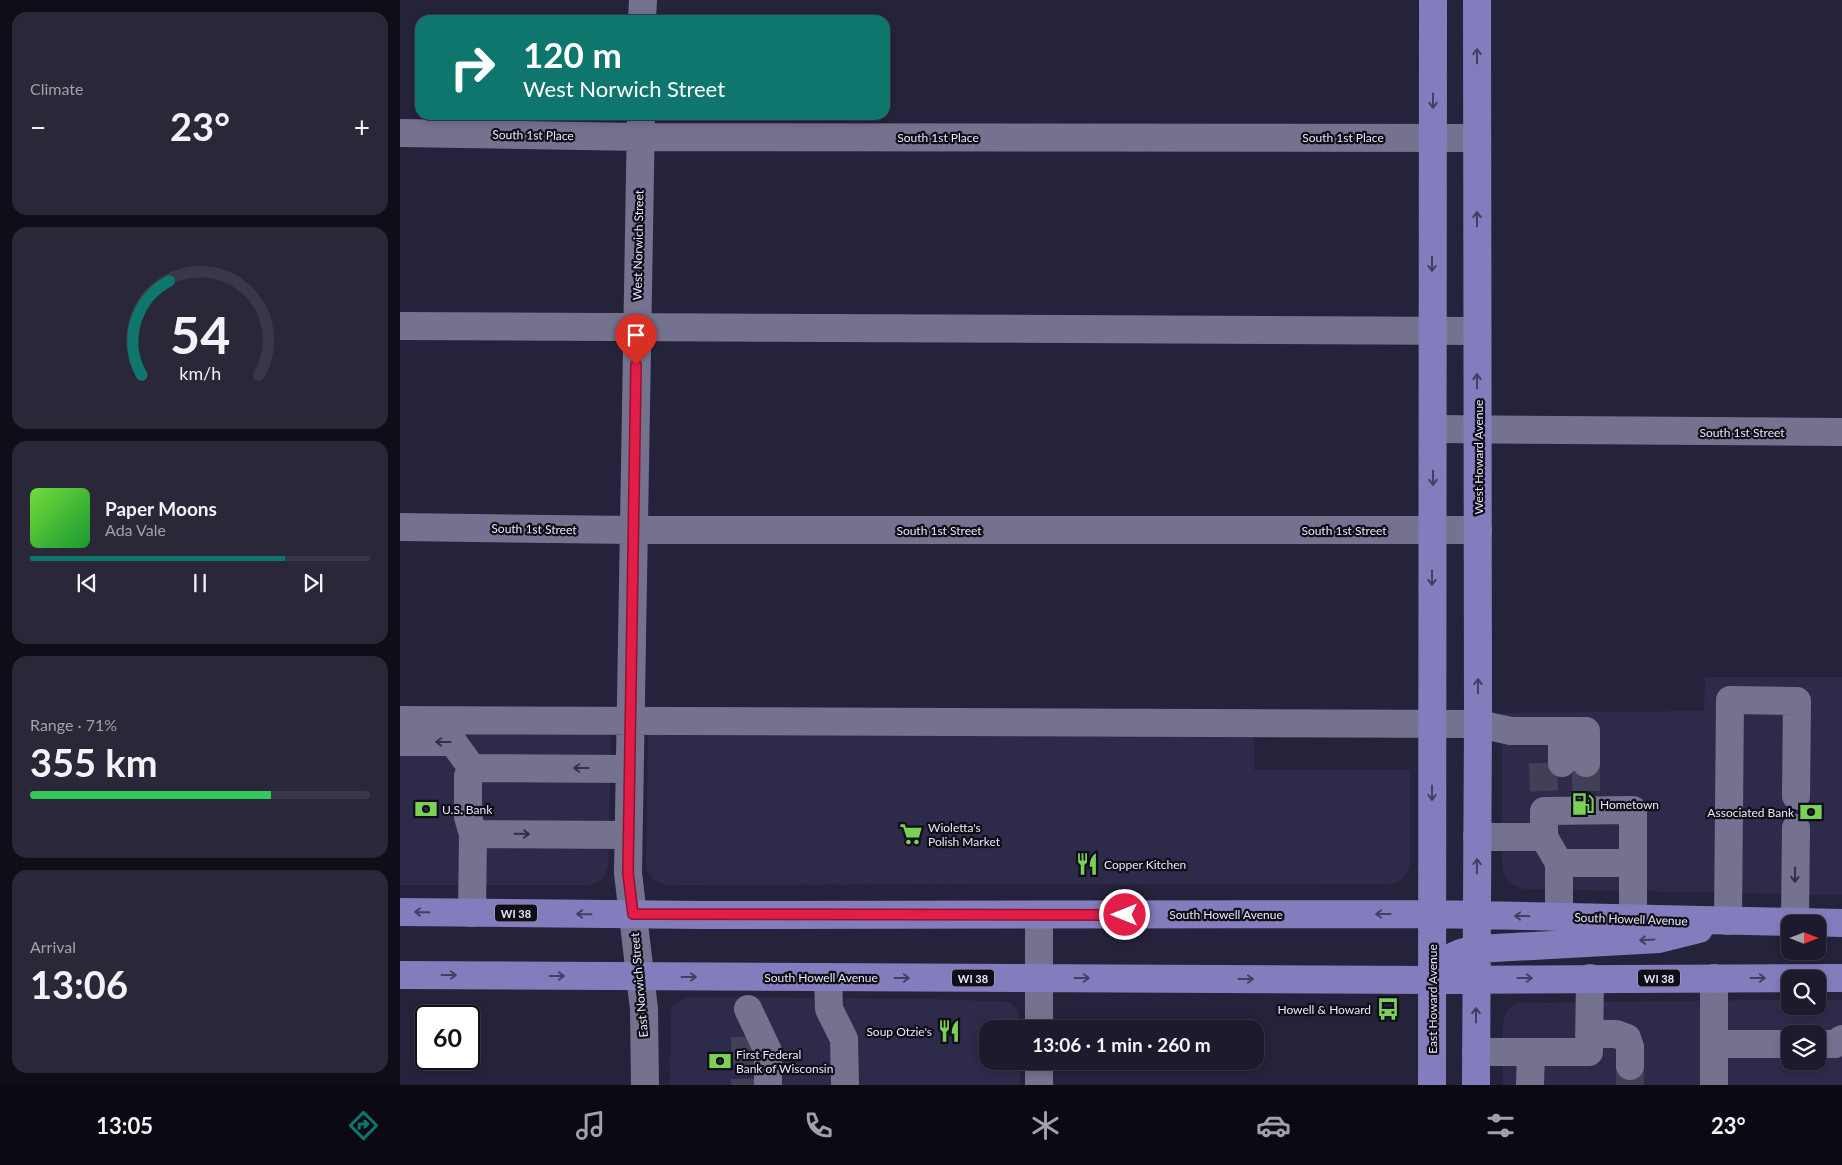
<!DOCTYPE html>
<meta charset="utf-8">
<style>
:root{--surface:#1c1a2c;--page:#292738;--text:#f1f3f6;--muted:#a0a1a9;--line:#3a3848;--accent:#0f766e}
body{margin:0;font-family:Lato,sans-serif;background:var(--page);color:var(--text);height:100vh;display:flex;flex-direction:column;font-size:19px;white-space:nowrap}
*{box-sizing:border-box;margin:0}
p{font-size:16px;color:var(--muted)}
.icon{flex:none;width:28px;height:28px;fill:none;stroke:currentColor;stroke-width:2;stroke-linecap:round;stroke-linejoin:round}
.map{position:relative;flex:1;overflow:hidden}
.details{display:flex;flex-direction:column;gap:12px;padding:12px;background:#0f0e18;width:400px}
.details>*{flex:none}
.guide{position:absolute;left:15px;top:15px;width:475px;height:105px;border-radius:15px;box-shadow:0 2px 8px #0003,0 0 0 1px var(--line);background:#0f766e;color:#fff;overflow:hidden}
.needle{width:32px;rotate:90deg}
.fabs{position:absolute;left:1381px;top:915px;display:grid;gap:10px}
.fabs a{display:grid;place-items:center;width:45px;height:45px;border-radius:10px;background:var(--surface);box-shadow:0 2px 8px #0003,0 0 0 1px var(--line);font-size:25px}
.speed{position:absolute;left:15px;top:1005px;display:flex;gap:10px;font-size:25px;font-weight:700;text-align:center}
.speed>*{display:grid;place-content:center;width:65px;height:65px;border-radius:50%;background:var(--surface);box-shadow:0 2px 8px #0003,0 0 0 1px var(--line);line-height:1}
.speed .limit{border:2px solid #111;border-radius:8px;background:#fff;color:#111}
.pin{position:absolute;display:grid;place-items:center;width:42px;height:42px;color:#fff;margin:-51px -21px;border-radius:50% 50% 50% 0;rotate:-45deg;box-shadow:0 0 5px #0007}
.pin .icon{rotate:45deg}
.me{position:absolute;width:55px;margin:-28px;rotate:270deg;stroke-linejoin:round;filter:drop-shadow(0 0 4px #0008)}
.turn{display:flex;align-items:center;gap:18px;height:105px;padding:0 25px;font-size:22px}
.turn .icon{width:65px;height:65px;stroke-width:2.5}
.turn b{display:block;font-size:35px;line-height:42px}
.big{font-size:38px;font-weight:700;line-height:1.1}
.details .tile{flex:1;display:flex;flex-direction:column;justify-content:center;gap:8px;min-width:0;padding:0 18px;border-radius:15px;background:var(--page)}
.details .dial{align-items:center;gap:0}
.dial svg{height:130px;overflow:visible;fill:none;stroke:var(--line);stroke-width:7;stroke-linecap:round;text-anchor:middle}
.dial text{fill:var(--text);stroke:none}
.song{display:flex;align-items:center;gap:15px}
.cover{width:60px;height:60px;border-radius:8px;background:linear-gradient(135deg,hsl(100 70% 55%),hsl(130 70% 35%))}
.played{height:5px;border-radius:2px;background:linear-gradient(90deg,var(--accent) 75%,var(--line) 75%)}
.keys{display:flex;justify-content:space-around;direction:ltr}
.heat{display:flex;justify-content:space-between;align-items:center;font-size:28px;direction:ltr}
.charge{height:8px;border-radius:4px;background:linear-gradient(90deg,#34c759 71%,var(--line) 0)}
.trip{position:absolute;left:579px;top:1020px;width:285px;height:50px;border-radius:15px;background:var(--surface);box-shadow:0 2px 8px #0003,0 0 0 1px var(--line);font-weight:700;line-height:50px;text-align:center}
.dock{display:flex;height:80px;justify-content:space-around;align-items:center;background:#0b0a12;color:var(--muted)}
.dock .icon{width:35px;height:35px}
.dock .on{color:var(--accent)}
.dock b{font-size:22px;color:var(--text)}
main{display:flex;flex:1;min-height:0}
.map>svg:first-child{display:block}
</style>
<main>
<section class="details">
<div class="tile"><p>Climate</p>
<div class="heat"><a>−</a><b class="big">23°</b><a>+</a></div>
</div>
<div class="tile dial"><svg viewBox="0 0 100 80">
<path d="M14 69A42 42 0 1 1 86 69"/>
<path d="M14 69A42 42 0 0 1 31 11" stroke="#0f766e"/>
<text x="50" y="56" font-size="32" font-weight="700">54</text>
<text x="50" y="72" font-size="11">km/h</text>
</svg></div>
<div class="tile">
<div class="song"><i class="cover"></i><div><b>Paper Moons</b><p>Ada Vale</p></div></div>
<div class="played"></div>
<div class="keys"><svg class="icon" aria-label="previous" viewBox="0 0 24 24"><path d="M18 5L8 12l10 7zM5 5v14"/></svg><svg class="icon" aria-label="pause" viewBox="0 0 24 24"><path d="M8 5v14M16 5v14"/></svg><svg class="icon" aria-label="next" viewBox="0 0 24 24"><path d="M6 5l10 7-10 7zM19 5v14"/></svg></div>
</div>
<div class="tile"><p>Range · 71%</p><b class="big">355 km</b><div class="charge"></div></div>
<div class="tile"><p>Arrival</p><b class="big">13:06</b></div>
</section>
<div class="map">
<svg width="1442" height="1085" viewBox="0 0 1442 1085">
<rect width="100%" height="100%" fill="#25223b"/>
<path fill="#2e2b4a" fill-rule="evenodd" d="M1305,677H1442V895L1124,889L1115,886L1108,881L1103,873L1102,863V713L1304,711Z
M0,732L202,733L211,736L208,867L204,877L199,881L189,885H0Z
M248,733L854,735V770H1010V865L1007,873L1002,879L996,883L990,884L265,885L253,879L247,871L246,864Z
M287,997L532,999L610,1002L618,1011L620,1029H588V1061H620V1085H270L271,1009L276,1003Z
M1390,1000V1006H1418V1000H1442V1085H1103V1023L1106,1013L1110,1007L1117,1003ZM1390,1034H1418V1061H1390Z"/>
<g fill="none" stroke-linecap="round" stroke-linejoin="round">
<path stroke="#424057" stroke-width="28" stroke-dasharray="28 14" stroke-linecap="butt" d="M1143,763L1144,793
M1186,763V792
M345,1037V1085
M1230,1085V1066"/>
<path stroke="#74728f" stroke-width="28" d="M242,20L243,0
M241,115L228,873L244,1009L245,1085
M0,133L240,137L1076,138
M0,326L1077,331
M1033,429L1442,432
M0,527L234,530H1078
M0,720L1078,724L1111,731H1186V763
M1162,731V763
M0,742H53L72,768
M72,768L229,769
M73,834L228,835
M1077,837H1144
M1159,863H1233
M72,913L73,834L68,817V776L72,768
M639,915V1029
M1159,917V863L1144,837V811L1233,810V919
M1328,921L1330,700L1397,701L1396,796
M1395,922L1396,828
M428,977L429,1009L444,1039L445,1085
M348,1009L368,1051V1085
M1189,1034H1216L1227,1038L1230,1047V1066
M1314,1044H1390
M1418,1044H1435L1442,1039
M1076,1052H1189L1190,978
M639,1061V1085
M1130,1085L1131,1052
M1314,1085V978"/>
<path stroke="#847dbd" stroke-width="28" d="M0,912L305,915L1032,914L1442,923
M0,975L1032,980L1442,978
M1032,980C1046,959 1052,953 1077,949L1259,939L1299,929
M1032,1085L1033,0
M1076,1085L1078,724L1077,0"/>
</g>
<defs><path id="oneway-shaft" d="M-6 0H5M1.5-3L5.5 0L1.5 3" fill="none" stroke-width="1.6" stroke-linecap="round" stroke-linejoin="round" transform="scale(1.25)"/></defs>
<g stroke="#433f62">
<use href="#oneway-shaft" transform="translate(1077 56) rotate(-90)"/>
<use href="#oneway-shaft" transform="translate(1033 101) rotate(90)"/>
<use href="#oneway-shaft" transform="translate(1077 219) rotate(-90)"/>
<use href="#oneway-shaft" transform="translate(1032 264) rotate(90)"/>
<use href="#oneway-shaft" transform="translate(1077 381) rotate(-90)"/>
<use href="#oneway-shaft" transform="translate(1033 478) rotate(90)"/>
<use href="#oneway-shaft" transform="translate(1032 578) rotate(90)"/>
<use href="#oneway-shaft" transform="translate(1078 686) rotate(-90)"/>
<use href="#oneway-shaft" transform="translate(1032 793) rotate(90)"/>
<use href="#oneway-shaft" transform="translate(1077 866) rotate(-89)"/>
<use href="#oneway-shaft" transform="translate(22 912) rotate(-179)"/>
<use href="#oneway-shaft" transform="translate(184 914) rotate(-179)"/>
<use href="#oneway-shaft" transform="translate(983 914) rotate(180)"/>
<use href="#oneway-shaft" transform="translate(1122 916) rotate(-179)"/>
<use href="#oneway-shaft" transform="translate(1247 940) rotate(177)"/>
<use href="#oneway-shaft" transform="translate(49 975)"/>
<use href="#oneway-shaft" transform="translate(157 976)"/>
<use href="#oneway-shaft" transform="translate(289 977)"/>
<use href="#oneway-shaft" transform="translate(502 978)"/>
<use href="#oneway-shaft" transform="translate(682 978)"/>
<use href="#oneway-shaft" transform="translate(1125 978)"/>
<use href="#oneway-shaft" transform="translate(1358 978)"/>
<use href="#oneway-shaft" transform="translate(846 979)"/>
<use href="#oneway-shaft" transform="translate(1076 1015) rotate(-90)"/>
</g>
<g stroke="#323042">
<use href="#oneway-shaft" transform="translate(43 742) rotate(180)"/>
<use href="#oneway-shaft" transform="translate(181 768) rotate(-180)"/>
<use href="#oneway-shaft" transform="translate(122 834) rotate(1)"/>
<use href="#oneway-shaft" transform="translate(1395 875) rotate(91)"/>
</g>
<g fill="none" stroke-linecap="round" stroke-linejoin="round">
<defs>
<path id="route" d="M236,365L228,873L233,914L725,915"/>
</defs>
<use href="#route" stroke="#92132f" stroke-width="12"/>
<use href="#route" stroke="#e11d48" stroke-width="9"/>
</g>
<defs>
<symbol id="fuel-bare" viewBox="-9 -9 18 18"><path d="M-5.5-6h7V0h2V4h1.3V-2.5L3-4.5l.8-.8L6-3V5H2.5V1h-1V6h-7ZM-4.2-4.7v3.2H.2V-4.7Z" fill="#7bd156" stroke="#0e0d18" stroke-width="2.5" paint-order="stroke"/></symbol>
<symbol id="bank-bare" viewBox="-9 -9 18 18"><path d="M-6-4H6V4H-6ZM0-2.3a2.3 2.3 0 1 0 0 4.6a2.3 2.3 0 1 0 0-4.6Z" fill="#7bd156" stroke="#0e0d18" stroke-width="2.5" paint-order="stroke"/></symbol>
<symbol id="supermarket-bare" viewBox="-9 -9 18 18"><path d="M-6-5.5h2.5l.6 2H6L4.5 2H-2.5L-4.4-4H-6ZM-1.5 3.2a1.3 1.3 0 1 0 .1 0ZM3 3.2a1.3 1.3 0 1 0 .1 0Z" fill="#7bd156" stroke="#0e0d18" stroke-width="2.5" paint-order="stroke"/></symbol>
<symbol id="restaurant-bare" viewBox="-9 -9 18 18"><path d="M-5-6h1v4h1v-4h1v4h1v-4h1v5L-1.5 .5V6h-2V.5L-5-1ZM5-6V6H3V1.5H1.5Q1.5-4 5-6Z" fill="#7bd156" stroke="#0e0d18" stroke-width="2.5" paint-order="stroke"/></symbol>
<symbol id="bus-bare" viewBox="-9 -9 18 18"><path d="M-5-6H5V4H4V6H2V4H-2V6H-4V4H-5ZM-3.5-4V0h7V-4ZM-3.5 1.2v1.5H-2V1.2ZM2 1.2v1.5H3.5V1.2Z" fill="#7bd156" stroke="#0e0d18" stroke-width="2.5" paint-order="stroke"/></symbol>
</defs>
<g fill-rule="evenodd">
<use href="#fuel-bare" x="1167" y="788" width="32" height="32"/>
<use href="#bank-bare" x="10" y="793" width="32" height="32"/>
<use href="#bank-bare" x="1395" y="796" width="32" height="32"/>
<use href="#supermarket-bare" x="495" y="818" width="32" height="32"/>
<use href="#restaurant-bare" x="671" y="848" width="32" height="32"/>
<use href="#bus-bare" x="972" y="993" width="32" height="32"/>
<use href="#restaurant-bare" x="533" y="1015" width="32" height="32"/>
<use href="#bank-bare" x="304" y="1045" width="32" height="32"/>
</g>
<g text-anchor="middle" dominant-baseline="central" stroke-width="4.5" stroke-linejoin="round" paint-order="stroke">
<g fill="#0e0d18" stroke="#a6a6b4" stroke-width="1">
<rect x="95" y="904.5" width="42" height="17" rx="4"/>
<rect x="552" y="969.5" width="42" height="17" rx="4"/>
<rect x="1238" y="969.5" width="42" height="17" rx="4"/>
</g>
<g font-size="11" font-weight="bold" fill="#e7e7f7">
<text x="116" y="913">WI 38</text>
<text x="573" y="978">WI 38</text>
<text x="1259" y="978">WI 38</text>
</g>
<g font-size="12" fill="#e7e7f7" stroke="#0e0d18">
<text transform="translate(133 135) rotate(1)">South 1st Place</text>
<text x="538" y="137">South 1st Place</text>
<text x="943" y="137">South 1st Place</text>
<text transform="translate(238 245) rotate(-89)">West Norwich Street</text>
<text x="1342" y="432">South 1st Street</text>
<text transform="translate(1078 457) rotate(-90)">West Howard Avenue</text>
<text transform="translate(134 529) rotate(1)">South 1st Street</text>
<text x="539" y="530">South 1st Street</text>
<text x="944" y="530">South 1st Street</text>
<text x="826" y="914">South Howell Avenue</text>
<text transform="translate(1231 919) rotate(2)">South Howell Avenue</text>
<text x="421" y="977">South Howell Avenue</text>
<text transform="translate(239 985) rotate(-95)">East Norwich Street</text>
<text transform="translate(1032 999) rotate(-90)">East Howard Avenue</text>
</g>
<g font-size="12" fill="#e7e7f7" stroke="#0e0d18" text-anchor="start">
<text x="1200" y="804">Hometown</text>
<text x="42" y="809">U.S. Bank</text>
<text x="1394" y="812" text-anchor="end">Associated Bank</text>
<text x="528" y="827">Wioletta's<tspan x="528" dy="14">Polish Market</tspan></text>
<text x="704" y="864">Copper Kitchen</text>
<text x="971" y="1009" text-anchor="end">Howell &amp; Howard</text>
<text x="532" y="1031" text-anchor="end">Soup Otzie's</text>
<text x="336" y="1054">First Federal<tspan x="336" dy="14">Bank of Wisconsin</tspan></text>
</g>
</g>
</svg>
<div class="fabs">
<a><svg class="needle" viewBox="-14 -14 28 28"><path d="M0-13l5 13h-10z" fill="#e53935"/><path d="M0 13l5-13h-10z" fill="#a0a1a9"/></svg></a>
<a><svg class="icon" aria-label="search" viewBox="0 0 24 24"><circle cx="10" cy="10" r="6"/><path d="M15 15l6 6"/></svg></a>
<a><svg class="icon" aria-label="layers" viewBox="0 0 24 24"><path d="M12 4l9 5-9 5-9-5zM3 14l9 5 9-5"/></svg></a>
</div>
<div class="speed"><div class="limit">60</div></div>
<div class="pin" style="left:236px;top:365px;background:#d93025"><svg class="icon" aria-label="arrive" viewBox="0 0 24 24"><path d="M6 21V4h12l-3 4 3 4H6"/></svg></div>
<svg class="me" style="left:725px;top:915px" viewBox="-20 -20 40 40"><circle r="17" fill="#e11d48" stroke="#fff" stroke-width="3"/><path d="M0-11L8 9 0 5-8 9z" fill="#fff"/></svg>
<div class="trip">13:06 · 1 min · 260 m</div>
<div class="guide">
<div class="turn"><svg class="icon" aria-label="right" viewBox="0 0 24 24"><path d="M7 20v-9h11M14 6l5 5-5 5"/></svg><div><b>120 m</b>West Norwich Street</div></div>
</div>
</div>
</main>
<nav class="dock">
<b>13:05</b>
<svg class="icon on" aria-label="directions" viewBox="0 0 24 24"><path d="M12 3l9 9-9 9-9-9zM9 14v-3h6M13 9l2 2-2 2"/></svg>
<svg class="icon" aria-label="music" viewBox="0 0 24 24"><path d="M9 18V5l10-2v13"/><circle cx="6" cy="18" r="3"/><circle cx="16" cy="16" r="3"/></svg>
<svg class="icon" aria-label="phone" viewBox="0 0 24 24"><path d="M5 4h4l2 5-3 2q2 4 5 5l2-3 5 2v4C11 20 4 13 5 4z"/></svg>
<svg class="icon" aria-label="climate" viewBox="0 0 24 24"><path d="M12 3v18M4 7l16 10M4 17L20 7"/></svg>
<svg class="icon" aria-label="car" viewBox="0 0 24 24"><path d="M5 17H2v-5l4-1 3-4h7l3 4 3 1v5h-3M9 17h6M6 11h13"/><circle cx="7" cy="17" r="2"/><circle cx="17" cy="17" r="2"/></svg>
<svg class="icon" aria-label="filters" viewBox="0 0 24 24"><path d="M4 7h16M4 17h16"/><circle cx="9" cy="7" r="2"/><circle cx="15" cy="17" r="2"/></svg>
<b>23°</b>
</nav>
